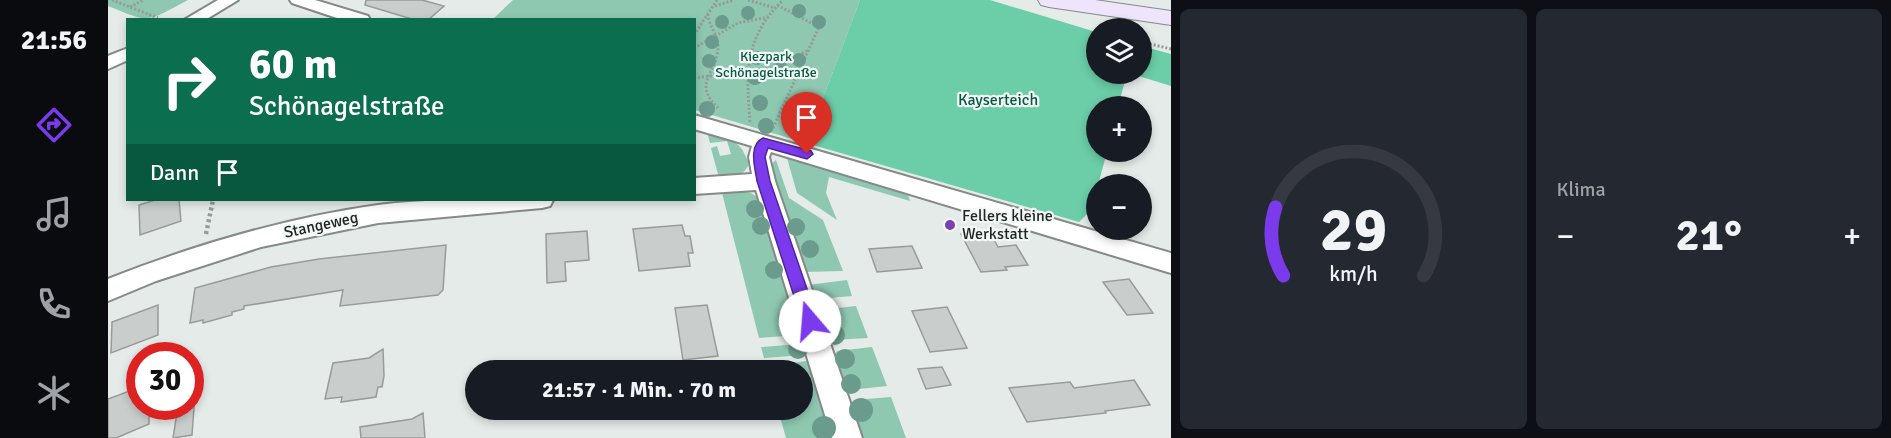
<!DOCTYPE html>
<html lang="de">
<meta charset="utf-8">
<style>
:root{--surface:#171b24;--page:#242831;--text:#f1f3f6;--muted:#9ea1a6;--line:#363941;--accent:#7c3aed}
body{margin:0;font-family:Signika,sans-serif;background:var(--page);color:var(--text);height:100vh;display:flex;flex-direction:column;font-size:22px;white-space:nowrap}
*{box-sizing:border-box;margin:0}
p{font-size:20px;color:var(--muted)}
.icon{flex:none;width:33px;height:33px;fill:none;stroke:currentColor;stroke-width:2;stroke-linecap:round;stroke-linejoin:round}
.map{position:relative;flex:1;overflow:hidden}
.side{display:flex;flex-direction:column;gap:9px;padding:9px;background:#0d0f14;width:720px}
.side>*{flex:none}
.guide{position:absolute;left:18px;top:18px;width:570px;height:183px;border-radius:0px;box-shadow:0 3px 9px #0003;background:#0b6e4f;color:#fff;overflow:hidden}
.controls{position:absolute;left:978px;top:18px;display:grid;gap:12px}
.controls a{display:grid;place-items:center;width:66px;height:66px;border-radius:50%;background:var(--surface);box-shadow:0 3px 9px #0003;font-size:30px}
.speed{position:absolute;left:18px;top:342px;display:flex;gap:12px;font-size:30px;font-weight:700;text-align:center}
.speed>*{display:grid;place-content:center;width:78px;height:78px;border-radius:50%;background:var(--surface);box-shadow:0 3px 9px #0003;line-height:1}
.speed .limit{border:9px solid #d22;background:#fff;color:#111}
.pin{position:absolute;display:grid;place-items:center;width:51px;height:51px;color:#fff;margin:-62px -26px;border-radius:50% 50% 50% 0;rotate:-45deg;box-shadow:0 0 6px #0007}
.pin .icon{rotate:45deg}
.me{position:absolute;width:66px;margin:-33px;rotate:342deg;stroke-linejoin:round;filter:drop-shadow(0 0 4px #0008)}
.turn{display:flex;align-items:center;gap:21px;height:126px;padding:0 24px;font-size:27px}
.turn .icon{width:78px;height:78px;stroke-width:2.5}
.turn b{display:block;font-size:42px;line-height:51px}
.then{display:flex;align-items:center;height:57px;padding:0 24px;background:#0003;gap:12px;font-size:22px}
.big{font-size:45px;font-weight:800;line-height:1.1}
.side .widget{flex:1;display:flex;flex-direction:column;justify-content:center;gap:9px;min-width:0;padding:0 21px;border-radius:9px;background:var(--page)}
.side .dial{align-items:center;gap:0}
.dial svg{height:156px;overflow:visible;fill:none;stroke:var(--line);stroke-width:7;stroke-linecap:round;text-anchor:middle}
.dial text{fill:var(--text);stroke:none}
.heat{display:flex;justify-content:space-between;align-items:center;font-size:33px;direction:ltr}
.side .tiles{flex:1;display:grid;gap:9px;grid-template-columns:repeat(2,1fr)}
.trip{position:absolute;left:357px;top:360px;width:348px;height:60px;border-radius:30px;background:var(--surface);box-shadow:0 3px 9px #0003;font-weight:800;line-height:60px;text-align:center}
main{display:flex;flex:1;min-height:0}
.tab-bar{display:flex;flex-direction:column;width:108px;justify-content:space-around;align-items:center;background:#090b0e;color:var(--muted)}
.tab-bar .icon{width:42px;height:42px}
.tab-bar .selected{color:var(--accent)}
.tab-bar b{font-size:27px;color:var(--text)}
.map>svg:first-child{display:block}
</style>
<main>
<nav class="tab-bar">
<b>21:56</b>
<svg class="icon selected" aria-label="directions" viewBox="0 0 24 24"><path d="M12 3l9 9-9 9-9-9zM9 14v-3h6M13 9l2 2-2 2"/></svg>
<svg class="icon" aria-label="music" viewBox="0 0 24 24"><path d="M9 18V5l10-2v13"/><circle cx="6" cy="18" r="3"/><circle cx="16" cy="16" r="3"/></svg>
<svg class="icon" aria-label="phone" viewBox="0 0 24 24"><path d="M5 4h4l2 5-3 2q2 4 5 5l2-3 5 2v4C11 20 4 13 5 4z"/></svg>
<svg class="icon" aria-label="climate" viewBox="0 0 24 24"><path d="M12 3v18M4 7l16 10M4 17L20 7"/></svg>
</nav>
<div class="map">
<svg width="1063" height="438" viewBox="0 0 1063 438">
<rect width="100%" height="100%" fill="#e5ebe8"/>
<path fill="#8fc8b0" d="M0,0H80C38,22 44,24 0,6Z
M405,0H752L698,143L587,110L586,20L385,19Z
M599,132L625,140L634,149L641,163C637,177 624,176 611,178L603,148L609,146L612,156L623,154L619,141L602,143Z
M679,158L800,194L802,201L721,177L718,193L729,220L689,193Z
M668,160L681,198L715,220L735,271L696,272L662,165Z
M633,191L643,193L654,200L693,327L689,335L651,338L614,193Z
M739,280L744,296L710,299L704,297L700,285Z
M748,306L760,338L725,340L718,338L710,313L713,310Z
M692,344L699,346L696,355L656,358L653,347Z
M764,347L779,386L742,390L735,385L725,357L729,351Z
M698,361L705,366L727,438H678L670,410H694V370H660L659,367Z
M783,397L798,438H752L742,408L746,400Z"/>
<path fill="#6bcea8" d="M752,0H882L988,32V74H1019L1010,106H988V152H999L983,210L971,222L698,143Z
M1034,46L1063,54V86L1024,74H1034Z"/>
<path fill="#c9cecc" stroke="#979c9a" stroke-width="1.5" d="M258,0H314L336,6L320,20H307L257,5Z
M47,200H71L73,221L32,235L31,205Z
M574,225L577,236H582L585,253H580L582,266L531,271L525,229Z
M479,231L481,260L457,262L458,281L439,283L438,234Z
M882,232L890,247L908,245L920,265L897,267L899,270L873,272L853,234Z
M338,245L335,290L330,295L232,306L235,290L136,306V309L124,312V315L95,323V320L82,323L87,288L163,267L211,259Z
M804,246L814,268L769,272L761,249Z
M1021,279L1045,313L1019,315L995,282Z
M50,305V335L3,353L4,322Z
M599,305L610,356L575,360L567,308Z
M839,307L859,348L822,352L804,311Z
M275,349L276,376L274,387H270L268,397L233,402L234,397L217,399L225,363L261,358Z
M834,367L843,385L818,389L810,369Z
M82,379L88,380L84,435L65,438L70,406H82Z
M1026,380L1042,405L997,411L998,413L919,422L901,388L962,382L966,388Z
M32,387V406H41V424L8,438H0V399Z
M315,413L317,438H253L252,427L304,419Z"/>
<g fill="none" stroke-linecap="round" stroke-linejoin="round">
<defs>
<path id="street" d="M110,0H130L97,20H76Z
M182,0H207L260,16L262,20H235L184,3Z
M20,48V60L0,69V56Z
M586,115L1063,253V273L663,152L661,157L667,181L754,438H724L648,190L586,194V178L644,174L641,157L644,146L586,129Z
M339,200H445L442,206L434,208L270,223L153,247L48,281L0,301V279C86,245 178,218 270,205C293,202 316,201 339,200Z"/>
<path id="secondary" d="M930,0H987L1063,11V25L941,7L933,5Z"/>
</defs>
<use href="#street" stroke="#858a87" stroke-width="4"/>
<use href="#secondary" stroke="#858a87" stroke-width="2"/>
<path stroke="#969a98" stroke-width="3" stroke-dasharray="2 2" stroke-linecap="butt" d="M4,0L50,18
M640,0L667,8
M607,6L626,0
M22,7L35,0
M600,14C600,26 610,34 610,46C610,74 583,82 610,108
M586,35L609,0
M1034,42L1063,49
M586,48L630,23L660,17
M586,61V68
M586,78L669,67L700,50
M642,122C638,72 636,38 675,0
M665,128L711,27L669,5"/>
<path stroke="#969a98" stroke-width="4.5" stroke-dasharray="3 3" stroke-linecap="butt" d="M98,234L105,200"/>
<use href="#street" fill="#fff" fill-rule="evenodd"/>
<use href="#secondary" fill="#eee4fc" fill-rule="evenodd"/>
</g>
<g fill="#6b9b8d">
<circle cx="691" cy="11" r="7"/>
<circle cx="640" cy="13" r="7"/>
<circle cx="614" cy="22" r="7"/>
<circle cx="711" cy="22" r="7"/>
<circle cx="604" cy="42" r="7"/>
<circle cx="649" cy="58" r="7"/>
<circle cx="691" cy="60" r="7"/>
<circle cx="601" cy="61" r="7"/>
<circle cx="672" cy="69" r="8"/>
<circle cx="647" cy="77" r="8"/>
<circle cx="652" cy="103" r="8"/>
<circle cx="599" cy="109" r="8"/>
<circle cx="658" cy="126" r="8"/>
<circle cx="647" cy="209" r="9"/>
<circle cx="653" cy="226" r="9"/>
<circle cx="688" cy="227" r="9"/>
<circle cx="702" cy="249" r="9"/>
<circle cx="666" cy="270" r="9"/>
<circle cx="680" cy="318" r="10"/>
<circle cx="727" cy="335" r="10"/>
<circle cx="690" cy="349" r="10"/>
<circle cx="737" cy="359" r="10"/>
<circle cx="743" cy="384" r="10"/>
<circle cx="753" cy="410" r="12"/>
<circle cx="716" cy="428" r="12"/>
</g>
<path fill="#7c3aed" stroke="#51269a" stroke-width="1.5" d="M655,138L703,151L705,154L699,159L660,148L657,157L662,181L710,321L707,326L702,328L697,326L694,321L649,181C647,168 640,145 655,138Z"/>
<circle fill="#7a40b6" stroke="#f2f8f5" stroke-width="2" cx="842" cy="225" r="6"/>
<g text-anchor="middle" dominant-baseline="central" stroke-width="4.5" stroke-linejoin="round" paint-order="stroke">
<g font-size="14" fill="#075a42" stroke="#f2f8f5">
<text x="658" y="56">Kiezpark<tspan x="658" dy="16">Schönagelstraße</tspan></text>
</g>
<g font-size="16" fill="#075a42" stroke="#f2f8f5">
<text x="890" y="100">Kayserteich</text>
</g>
<g font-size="16" fill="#232524" stroke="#f2f8f5" text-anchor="start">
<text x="854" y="216">Fellers kleine<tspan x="854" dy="18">Werkstatt</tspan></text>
</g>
<g font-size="16" fill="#232524" stroke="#f2f8f5">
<text transform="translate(213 225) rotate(-12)">Stangeweg</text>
</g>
</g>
</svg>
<div class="controls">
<a><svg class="icon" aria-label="layers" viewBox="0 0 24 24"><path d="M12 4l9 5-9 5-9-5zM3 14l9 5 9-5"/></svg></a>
<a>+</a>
<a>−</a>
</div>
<div class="speed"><div class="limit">30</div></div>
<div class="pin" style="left:699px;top:154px;background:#d93025"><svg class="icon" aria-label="arrive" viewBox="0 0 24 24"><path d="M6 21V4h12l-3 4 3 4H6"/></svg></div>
<svg class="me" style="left:702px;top:321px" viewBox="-20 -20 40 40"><circle r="19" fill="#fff"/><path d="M0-13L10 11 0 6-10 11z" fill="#7c3aed"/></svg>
<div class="trip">21:57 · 1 Min. · 70 m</div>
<div class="guide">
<div class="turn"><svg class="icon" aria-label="right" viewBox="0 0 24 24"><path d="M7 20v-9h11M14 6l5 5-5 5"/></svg><div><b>60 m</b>Schönagelstraße</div></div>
<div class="then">Dann<svg class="icon" aria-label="arrive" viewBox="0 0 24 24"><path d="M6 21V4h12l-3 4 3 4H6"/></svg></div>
</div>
</div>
<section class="side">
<div class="tiles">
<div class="widget dial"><svg viewBox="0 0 100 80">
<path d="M14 69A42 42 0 1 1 86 69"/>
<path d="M14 69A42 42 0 0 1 10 34" stroke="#7c3aed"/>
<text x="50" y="56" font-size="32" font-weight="700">29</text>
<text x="50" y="72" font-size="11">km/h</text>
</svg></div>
<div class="widget"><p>Klima</p>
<div class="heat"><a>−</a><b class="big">21°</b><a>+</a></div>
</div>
</div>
</section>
</main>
